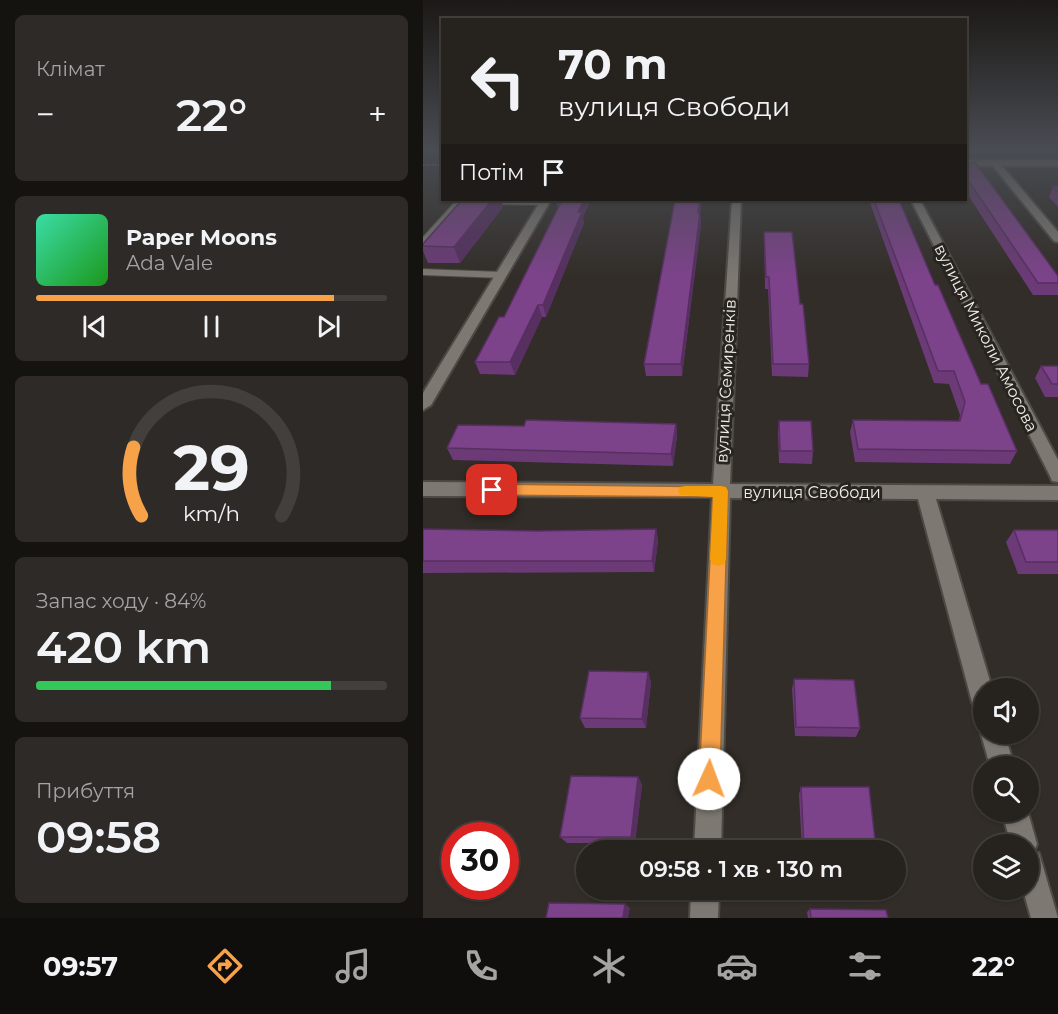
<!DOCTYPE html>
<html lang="uk">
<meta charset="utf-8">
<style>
:root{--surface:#26221e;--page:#2e2a27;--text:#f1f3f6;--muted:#a4a4a4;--line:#423f3c;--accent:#f7a149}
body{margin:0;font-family:Montserrat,sans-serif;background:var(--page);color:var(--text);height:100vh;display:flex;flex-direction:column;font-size:22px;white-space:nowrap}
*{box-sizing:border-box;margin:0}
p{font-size:20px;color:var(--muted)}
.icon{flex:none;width:33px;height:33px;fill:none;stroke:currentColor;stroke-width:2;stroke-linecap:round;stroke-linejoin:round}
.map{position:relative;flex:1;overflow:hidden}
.panel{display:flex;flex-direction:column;gap:15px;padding:15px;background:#151310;width:423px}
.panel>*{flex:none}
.guide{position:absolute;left:18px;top:18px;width:526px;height:183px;border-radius:0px;box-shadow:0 2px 4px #0004,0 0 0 2px var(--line);background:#26221e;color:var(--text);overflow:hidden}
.buttons{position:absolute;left:550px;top:678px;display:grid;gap:12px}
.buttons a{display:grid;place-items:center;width:66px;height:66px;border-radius:50%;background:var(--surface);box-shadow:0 2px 4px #0004,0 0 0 2px var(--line);font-size:30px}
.speed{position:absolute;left:18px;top:822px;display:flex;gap:12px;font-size:30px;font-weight:700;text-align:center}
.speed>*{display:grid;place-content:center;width:78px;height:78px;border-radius:50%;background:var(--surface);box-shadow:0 2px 4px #0004,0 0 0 2px var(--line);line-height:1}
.speed .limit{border:9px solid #d22;background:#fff;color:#111}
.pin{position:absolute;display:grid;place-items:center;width:51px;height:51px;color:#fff;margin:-26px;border-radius:12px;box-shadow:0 3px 9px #0006}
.me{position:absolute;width:66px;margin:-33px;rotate:2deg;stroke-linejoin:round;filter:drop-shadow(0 0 4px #0008)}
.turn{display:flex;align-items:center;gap:21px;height:126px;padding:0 18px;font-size:27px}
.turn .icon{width:78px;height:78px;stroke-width:2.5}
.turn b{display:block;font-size:42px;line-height:51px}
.then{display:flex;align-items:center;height:57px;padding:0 18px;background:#0003;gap:12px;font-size:22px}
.big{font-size:45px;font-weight:600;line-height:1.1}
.panel .widget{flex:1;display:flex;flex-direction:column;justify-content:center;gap:9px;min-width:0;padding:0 21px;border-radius:9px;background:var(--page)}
.panel .dial{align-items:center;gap:0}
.dial svg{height:156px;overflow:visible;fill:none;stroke:var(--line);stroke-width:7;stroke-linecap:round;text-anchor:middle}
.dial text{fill:var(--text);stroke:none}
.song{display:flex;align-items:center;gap:18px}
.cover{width:72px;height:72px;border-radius:9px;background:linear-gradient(135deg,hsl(160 70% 55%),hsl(120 70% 35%))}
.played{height:6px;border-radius:3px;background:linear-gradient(90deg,var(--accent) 85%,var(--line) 85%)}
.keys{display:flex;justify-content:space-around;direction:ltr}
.heat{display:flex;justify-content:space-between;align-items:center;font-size:33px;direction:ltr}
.charge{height:9px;border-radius:4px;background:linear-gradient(90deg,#34c759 84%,var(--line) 0)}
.trip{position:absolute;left:153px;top:840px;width:330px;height:60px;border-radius:30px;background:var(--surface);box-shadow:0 2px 4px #0004,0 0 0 2px var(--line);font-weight:600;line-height:60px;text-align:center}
.menu{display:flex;height:96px;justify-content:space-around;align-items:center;background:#0f0e0c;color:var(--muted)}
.menu .icon{width:42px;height:42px}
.menu .on{color:var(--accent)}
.menu b{font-size:27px;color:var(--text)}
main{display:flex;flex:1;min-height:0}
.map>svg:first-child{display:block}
</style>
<main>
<section class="panel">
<div class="widget"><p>Клімат</p>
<div class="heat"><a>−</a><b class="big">22°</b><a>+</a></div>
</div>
<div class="widget">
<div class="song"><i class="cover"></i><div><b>Paper Moons</b><p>Ada Vale</p></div></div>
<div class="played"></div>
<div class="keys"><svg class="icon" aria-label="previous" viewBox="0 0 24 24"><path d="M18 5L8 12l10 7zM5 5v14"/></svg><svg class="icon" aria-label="pause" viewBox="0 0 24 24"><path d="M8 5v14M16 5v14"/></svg><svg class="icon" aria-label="next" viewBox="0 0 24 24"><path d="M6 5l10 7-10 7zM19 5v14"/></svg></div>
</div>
<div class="widget dial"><svg viewBox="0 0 100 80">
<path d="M14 69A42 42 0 1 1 86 69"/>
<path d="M14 69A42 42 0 0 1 10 34" stroke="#f7a149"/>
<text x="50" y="56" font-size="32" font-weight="700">29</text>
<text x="50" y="72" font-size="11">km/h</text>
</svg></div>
<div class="widget"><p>Запас ходу · 84%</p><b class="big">420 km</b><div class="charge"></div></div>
<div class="widget"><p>Прибуття</p><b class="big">09:58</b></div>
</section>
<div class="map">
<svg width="635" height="918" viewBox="0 0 635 918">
<rect width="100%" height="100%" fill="#322d28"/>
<path fill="#40303b" d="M543,149H635V163H543Z"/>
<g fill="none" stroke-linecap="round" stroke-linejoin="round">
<defs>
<path id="service" d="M50,200L121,201L125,203L121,205L50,204L36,208L0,245V237L30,204Z
M0,269L79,272L84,275L79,278L0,275Z"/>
<path id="minor" d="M543,160H635V166H579L635,232V242L631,241L570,166H543Z
M118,200H128L8,405L0,410V393Z
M309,200H318L307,484L635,486V500L513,499L569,688H561V714L553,710L549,702L495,499L307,498L298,850H271L289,497L0,496V482L290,484Z
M488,200H497L635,460V482L629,481L627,476Z
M561,727V734H582L591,766H567L558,734Z
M579,812H605L614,844L611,852L616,853L635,918H608L600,890H606V844H588Z
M268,890H296L295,918H267Z"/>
</defs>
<use href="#service" stroke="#4d4a45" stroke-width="2"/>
<use href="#minor" stroke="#4d4a45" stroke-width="4"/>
<path stroke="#87837f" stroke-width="2" stroke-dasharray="1.5 1.5" stroke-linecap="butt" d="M0,165H20"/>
<use href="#service" fill="#7d7872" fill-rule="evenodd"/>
<use href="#minor" fill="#7d7872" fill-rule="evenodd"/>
</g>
<path fill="#6b3a77" d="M543,167L635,276V295H610L543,192Z
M630,186H635V207L626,197Z
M136,200L160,218L161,223L123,317H119L92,375L57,374L52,362L81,317L135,208L134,204Z
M252,200H279L277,213L278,224L259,376H223L221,364Z
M446,200H476L512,285L558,384L594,451L587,464L432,462L427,432L430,420L536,421L537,415L526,384L511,383Z
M80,207L37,263H5L0,251V244Z
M341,232L377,304L386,364L385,377L349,376L345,289H342Z
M618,366H635V397H622L612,378Z
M356,421L390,451L389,464L356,463L355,433Z
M253,424L254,436L250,466L30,460L24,448L101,426Z
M0,529L114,531L233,529L235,541L231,572L0,573Z
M591,530H635V574H595L583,542Z
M225,672L228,682L223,728H162L157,718Z
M371,679L437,728L433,737L372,736L369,689Z
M215,777L219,785L212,843H144L137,837Z
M378,787L453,849L452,850H379L376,794Z
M387,909L465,918H385L384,912Z"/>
<path fill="#572f61" d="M69,200H78L80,207L37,263L31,247Z
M161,200H168L160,218L161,223L123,317L120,305L155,212Z
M277,200H279L275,224V213Z
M277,213L278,224L259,376L258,364Z
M115,305L119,317L92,375L87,362Z
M253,424L254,436L250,466L248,454Z
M233,529L235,541L231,572L229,561Z
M225,672L228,682L223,728L219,719Z
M215,777L219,785L212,843L208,837Z
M202,904L207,908L205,918H200Z"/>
<path fill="#7c438a" stroke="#572f61" stroke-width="1.5" d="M551,161L635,276V283H615L543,177V167Z
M630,186H635V192Z
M39,200H69L31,247L0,246V244Z
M136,200H161L155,212H159L120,305H115L87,362H52L76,317H81L137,204H134Z
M252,200H277L275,213H277L258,364H221Z
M451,200H476L512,285H515L558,384H565L594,451L435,449L430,420L537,421L542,402L531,371H515Z
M341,232H369L377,304H380L386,364H350L346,277H343Z
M618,366H635V384H629Z
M103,420L253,424L248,454L24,448L35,425L101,426Z
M356,421H388L390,451H357Z
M0,529L114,531L233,529L229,561H0Z
M591,530H635V562H603Z
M166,671L225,672L219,719L157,718Z
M371,679L431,680L437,728L373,727Z
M148,776L215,777L208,837H137Z
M378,787H446L453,849L381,848Z
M126,903L202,904L200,918H123Z
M387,909L463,910L465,918H388Z"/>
<linearGradient id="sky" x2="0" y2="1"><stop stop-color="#1c1916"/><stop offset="0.54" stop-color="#494c53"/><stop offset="1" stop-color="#494c53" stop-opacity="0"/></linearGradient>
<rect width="635" height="277" fill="url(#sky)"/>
<path fill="#f7a149" stroke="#a1692f" stroke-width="1.5" d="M69,484L303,487L305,491L297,779L294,786L286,789L279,786L276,779L290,497L69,495L64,494L62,490L64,486Z"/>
<path fill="#f59e0b" d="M262,486H298L303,487L305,491L303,559L301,564L295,566L289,564L287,559L290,497L257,495L255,491L257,487Z"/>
<g text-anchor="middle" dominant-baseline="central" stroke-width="6" stroke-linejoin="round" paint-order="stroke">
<g font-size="16" fill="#f0edea" stroke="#28241f">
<text transform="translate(563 338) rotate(63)">вулиця Миколи Амосова</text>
<text transform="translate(303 381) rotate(-87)">вулиця Семиренків</text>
<text x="389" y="492">вулиця Свободи</text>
</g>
</g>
</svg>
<div class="buttons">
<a><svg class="icon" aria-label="sound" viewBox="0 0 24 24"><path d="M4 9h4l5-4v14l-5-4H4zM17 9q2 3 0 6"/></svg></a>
<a><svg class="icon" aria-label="search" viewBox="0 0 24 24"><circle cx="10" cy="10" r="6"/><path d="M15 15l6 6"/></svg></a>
<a><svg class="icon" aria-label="layers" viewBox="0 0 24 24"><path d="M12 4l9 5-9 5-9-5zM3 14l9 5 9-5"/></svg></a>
</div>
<div class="speed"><div class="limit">30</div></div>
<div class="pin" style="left:69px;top:490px;background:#d93025"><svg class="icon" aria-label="arrive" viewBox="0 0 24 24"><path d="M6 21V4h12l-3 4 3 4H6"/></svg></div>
<svg class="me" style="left:286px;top:779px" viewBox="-20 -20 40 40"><circle r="19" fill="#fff"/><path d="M0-13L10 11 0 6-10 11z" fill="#f7a149"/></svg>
<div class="trip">09:58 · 1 хв · 130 m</div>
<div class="guide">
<div class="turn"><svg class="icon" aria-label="left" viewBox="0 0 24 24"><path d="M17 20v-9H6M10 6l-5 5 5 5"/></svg><div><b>70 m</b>вулиця Свободи</div></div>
<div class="then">Потім<svg class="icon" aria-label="arrive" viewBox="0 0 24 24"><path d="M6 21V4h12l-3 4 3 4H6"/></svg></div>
</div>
</div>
</main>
<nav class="menu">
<b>09:57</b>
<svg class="icon on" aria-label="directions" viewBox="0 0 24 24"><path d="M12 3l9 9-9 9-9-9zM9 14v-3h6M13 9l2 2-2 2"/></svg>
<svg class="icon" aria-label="music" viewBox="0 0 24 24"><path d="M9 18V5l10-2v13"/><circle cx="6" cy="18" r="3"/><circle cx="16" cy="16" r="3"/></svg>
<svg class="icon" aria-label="phone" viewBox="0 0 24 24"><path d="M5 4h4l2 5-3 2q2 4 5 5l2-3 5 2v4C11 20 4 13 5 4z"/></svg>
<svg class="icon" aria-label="climate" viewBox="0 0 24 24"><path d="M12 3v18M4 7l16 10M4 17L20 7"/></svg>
<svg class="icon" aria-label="car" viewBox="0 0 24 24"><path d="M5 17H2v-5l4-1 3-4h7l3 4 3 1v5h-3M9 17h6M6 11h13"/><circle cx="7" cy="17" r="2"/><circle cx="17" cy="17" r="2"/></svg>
<svg class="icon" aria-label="filters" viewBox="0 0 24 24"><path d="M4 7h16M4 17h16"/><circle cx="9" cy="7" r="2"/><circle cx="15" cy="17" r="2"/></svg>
<b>22°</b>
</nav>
